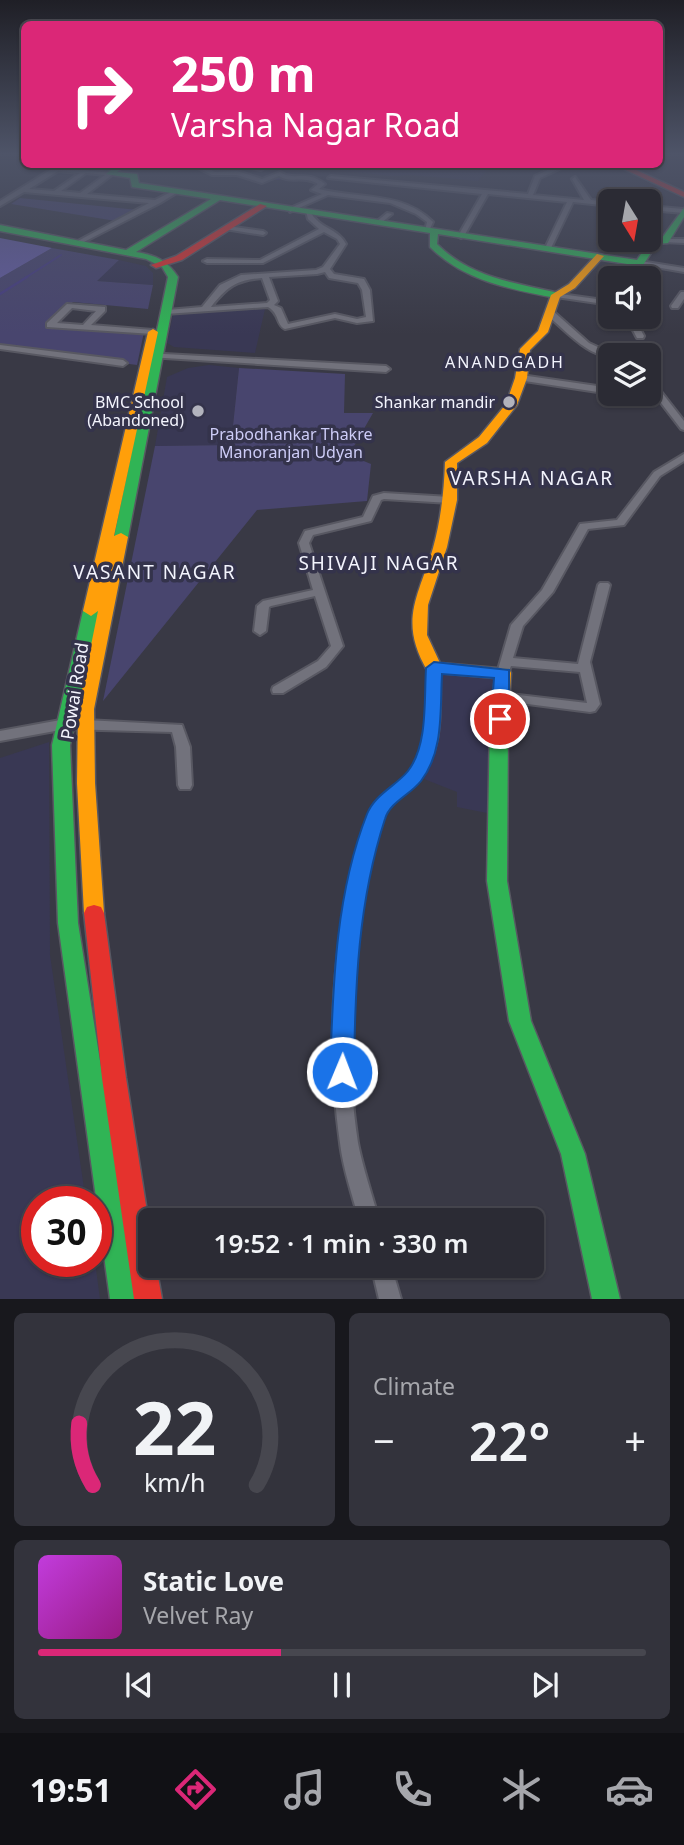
<!DOCTYPE html>
<meta charset="utf-8">
<style>
:root{--surface:#2b2b34;--page:#33333c;--text:#f1f3f6;--muted:#a6a7ac;--line:#47474f;--accent:#db2777}
body{margin:0;font-family:"Noto Sans",sans-serif;background:var(--page);color:var(--text);height:100vh;display:flex;flex-direction:column;font-size:26px;white-space:nowrap}
*{box-sizing:border-box;margin:0}
p{font-size:23px;color:var(--muted)}
.icon{flex:none;width:38px;height:38px;fill:none;stroke:currentColor;stroke-width:2;stroke-linecap:round;stroke-linejoin:round}
.map{position:relative;height:1299px;overflow:hidden}
.sheet{display:flex;flex-direction:column;gap:14px;padding:14px;background:#18181d;flex:1}
.sheet>*{flex:none}
.banner{position:absolute;left:21px;top:21px;width:642px;height:147px;border-radius:10px;box-shadow:0 2px 5px #0004,0 0 0 2px var(--line);background:#db2777;color:#fff;overflow:hidden}
.needle{width:46px;rotate:169deg}
.fabs{position:absolute;left:598px;top:189px;display:grid;gap:14px}
.fabs a{display:grid;place-items:center;width:63px;height:63px;border-radius:10px;background:var(--surface);box-shadow:0 2px 5px #0004,0 0 0 2px var(--line);font-size:35px}
.speed{position:absolute;left:21px;top:1186px;display:flex;gap:14px;font-size:35px;font-weight:700;text-align:center}
.speed>*{display:grid;place-content:center;width:91px;height:91px;border-radius:50%;background:var(--surface);box-shadow:0 2px 5px #0004,0 0 0 2px var(--line);line-height:1}
.speed .limit{border:10px solid #d22;background:#fff;color:#111}
.pin{position:absolute;display:grid;place-items:center;width:60px;height:60px;color:#fff;margin:-30px;border:4px solid #fff;border-radius:50%;box-shadow:0 2px 7px #0007}
.me{position:absolute;width:77px;margin:-38px;rotate:1deg;stroke-linejoin:round;filter:drop-shadow(0 0 5px #0008)}
.turn{display:flex;align-items:center;gap:24px;height:147px;padding:0 35px;font-size:32px}
.turn .icon{width:91px;height:91px;stroke-width:2.5}
.turn b{display:block;font-size:49px;line-height:60px}
.big{font-size:52px;font-weight:600;line-height:1.1}
.sheet .widget{flex:1;display:flex;flex-direction:column;justify-content:center;gap:10px;min-width:0;padding:0 24px;border-radius:10px;background:var(--page)}
.sheet .dial{align-items:center;gap:0}
.dial svg{height:182px;overflow:visible;fill:none;stroke:var(--line);stroke-width:7;stroke-linecap:round;text-anchor:middle}
.dial text{fill:var(--text);stroke:none}
.song{display:flex;align-items:center;gap:21px}
.cover{width:84px;height:84px;border-radius:10px;background:linear-gradient(135deg,hsl(290 70% 55%),hsl(310 70% 35%))}
.played{height:7px;border-radius:4px;background:linear-gradient(90deg,var(--accent) 40%,var(--line) 40%)}
.keys{display:flex;justify-content:space-around;direction:ltr}
.heat{display:flex;justify-content:space-between;align-items:center;font-size:38px;direction:ltr}
.sheet .tiles{flex:1;display:grid;gap:14px;grid-template-columns:1fr 1fr}
.widget:last-child{grid-column:span 2}
.trip{position:absolute;left:138px;top:1208px;width:406px;height:70px;border-radius:10px;background:var(--surface);box-shadow:0 2px 5px #0004,0 0 0 2px var(--line);font-weight:600;line-height:70px;text-align:center}
.menu{display:flex;height:112px;justify-content:space-around;align-items:center;background:#111115;color:var(--muted)}
.menu .icon{width:49px;height:49px}
.menu .active{color:var(--accent)}
.menu b{font-size:32px;color:var(--text)}
.map>svg:first-child{display:block}
</style>
<div class="map">
<svg width="684" height="1299" viewBox="0 0 684 1299">
<rect width="100%" height="100%" fill="#393945"/>
<path fill="#393854" d="M287,165H491L478,181L411,175L392,176Z
M119,260L146,266L153,273V285L96,281Z
M265,309L255,353L174,347L167,343L173,314Z
M209,365L239,368L231,445L155,446L167,377L188,368Z
M442,671L495,676L487,813L457,807V792L424,779L438,744Z
M49,742L50,955L86,1202H37V1262H95L100,1299H0V758Z"/>
<path fill="#48456e" d="M20,198L138,210L116,221L11,204Z
M52,248L119,260L97,281L153,285L148,309L73,302L49,324L144,332L137,365L0,347V278Z
M239,368L345,374L344,413H373L349,455L371,464L367,501L257,510L103,701L155,446L231,445Z"/>
<path fill="#635ca0" d="M0,238L52,248L0,278Z"/>
<g fill="none" stroke-linecap="round" stroke-linejoin="round">
<path stroke="#473e81" stroke-width="2" d="M243,174L259,178
M267,179L287,178
M25,278L61,255"/>
<path stroke="#473e81" stroke-width="2.5" d="M0,294L27,277"/>
<defs>
<path id="street" d="M60,164H68L63,168L112,173V175L87,194L155,200L173,191L178,192L160,203L78,245L76,244V242L149,203L24,192L0,206V201ZM58,171L80,173L54,191L29,189ZM86,173L105,175L80,193L61,191Z
M190,164H199L215,172L237,171L262,179L280,172C296,182 305,169 325,184L319,189C358,199 403,191 433,222L429,231H425L427,222L416,214L390,203L328,195L290,212L288,209L322,194L311,190L318,184C302,175 291,184 279,176L262,183L237,175H212Z
M233,164L260,166L271,164L261,170Z
M561,164H570L540,178L533,195L584,200L572,179L575,177L591,200L611,202V206L573,202L551,248L548,250L545,248L567,202L488,194L464,236L461,238L458,236L482,194L328,178L331,176L528,194L535,176Z
M649,206L683,209L684,213L649,210Z
M306,211H310C319,229 338,228 346,244L330,269L334,274L364,279L370,290L373,321L357,323L335,318L285,329C276,325 280,314 268,307L165,314V310H168L202,307L220,285L241,275L316,270L323,267L340,244L337,239L324,232L263,263H207L203,261L207,259L260,260L319,229L308,219ZM325,272L329,278L358,283L362,290L366,317L357,319L335,314L288,324L281,308L274,305L278,301L269,277L317,274ZM262,278L270,300L267,303L211,307C227,287 236,280 262,278Z
M387,213L392,214L380,224H376V222Z
M227,226L263,231L266,233L263,235L225,229V227Z
M665,239H684V243L663,242V240Z
M640,261L684,268V272L638,264V262Z
M681,292H684V299L678,308H672L671,306Z
M553,293L611,301V305L556,297H553Z
M67,304L105,307V311L91,325L153,330L157,332L153,334L47,327V323ZM72,308L96,311L83,325L57,323Z
M547,311H553L589,343L615,355C593,362 565,330 547,315Z
M626,317H634L644,336L643,338H637Z
M0,345L123,360L127,363L123,366L0,349Z
M146,353L386,366L390,369L386,372L149,357H146Z
M521,375L611,388V394L518,380L517,378Z
M649,379L652,380L684,421V430L681,429L658,399L636,396L635,394L653,393L649,388Z
M684,454V461L660,476L624,525L588,529L553,592L523,626L513,658L578,664L598,585L600,583H608L610,585L590,662L600,704L595,711L590,712L497,700L496,697L497,694L502,693L587,703L580,672L511,666L507,676H499L497,673L511,625L542,590L580,524L617,520L654,472Z
M384,493L450,497L455,500L450,503L384,499L381,500L371,521L313,535L309,543L343,646L326,667L283,693H273L272,690L273,687L318,661L331,646L315,596L271,606L269,607L266,631L260,635L254,631L257,606L263,601L313,590L299,543L305,531L363,517L373,496Z
M434,664L440,668C440,708 445,752 415,783C404,795 388,803 383,818C349,920 342,1037 358,1143C363,1169 372,1194 379,1220H359C352,1194 343,1169 340,1143C325,1036 333,919 369,818C376,798 393,789 407,775C433,747 427,703 428,668Z
M66,719L182,725L190,747L192,785L190,789H180L178,785L176,747L172,732L66,729L0,741V731Z
M371,1265H391L401,1299H379Z"/>
<path id="fast" d="M119,164H127L117,172L137,174L139,183L637,260L651,239L662,238L684,208V217L668,243L657,244L643,265L640,266L438,234L437,244C471,278 515,283 559,293V297L556,298C510,289 464,281 430,247V233L220,200L136,252C155,255 167,260 178,277L128,537L121,541L114,537L168,277L162,267L146,259L0,231V225L126,250L211,199L132,187L130,178L106,174Z
M91,606L99,611L70,745L78,923L138,1299H110L58,923L52,745L83,611Z
M499,716L505,718L508,722L507,881L531,1021L585,1154L620,1299H592L561,1154L509,1021L487,881L490,722L493,718Z"/>
<path id="slow" d="M597,254L604,256L575,288L560,297L548,332L530,350L527,378L517,405L487,443L457,463V500L447,547L428,605L427,635L440,663L509,669L511,673L508,722L505,726H493L490,722L495,678L428,672C398,621 418,598 433,548C441,519 444,491 445,462L479,437L506,404L515,378L520,349L538,331L551,295L569,284Z
M153,329L158,332L114,536L121,533L128,537L94,709L95,783L104,913L101,919L94,921L87,919L84,913L77,783L78,709L98,611L91,616L83,611L148,332Z"/>
<path id="jam" d="M613,164H623L684,192V197Z
M260,204L267,206L182,260L156,268L151,265L176,256Z
M94,905L101,907L104,913L126,1078L150,1231V1265H156L162,1299H134L102,1078L84,913L87,907Z"/>
</defs>
<use href="#street" stroke="#585862" stroke-width="4"/>
<use href="#fast" stroke="#585862" stroke-width="3"/>
<use href="#slow" stroke="#585862" stroke-width="3"/>
<use href="#jam" stroke="#585862" stroke-width="3"/>
<use href="#street" fill="#72727c" fill-rule="evenodd"/>
<use href="#fast" fill="#30b455" fill-rule="evenodd"/>
<use href="#slow" fill="#ff9f0a" fill-rule="evenodd"/>
<use href="#jam" fill="#e5322d" fill-rule="evenodd"/>
</g>
<linearGradient id="sky" x2="0" y2="1"><stop stop-color="#1f1f26"/><stop offset="0.46" stop-color="#4e5468"/><stop offset="1" stop-color="#4e5468" stop-opacity="0"/></linearGradient>
<rect width="684" height="334" fill="url(#sky)"/>
<path fill="#1a73e8" stroke="#114b97" stroke-width="2" d="M434,662L509,670V719L500,725L491,719L494,678L442,674C440,710 444,751 421,781C410,795 390,802 385,819C358,902 355,986 354,1072L350,1080L342,1083L334,1080L330,1072C333,986 335,895 367,814C375,794 396,786 408,771C428,745 424,700 426,668Z"/>
<g fill="#b2b3bd" stroke="#34334b" stroke-width="2.5">
<circle cx="509" cy="402" r="7"/>
<circle cx="198" cy="411" r="7"/>
</g>
<g text-anchor="middle" dominant-baseline="central" stroke-width="7" stroke-linejoin="round" paint-order="stroke">
<g font-size="16" letter-spacing="2" fill="#f3f4fd" stroke="#34334b">
<text x="505" y="362">ANANDGADH</text>
</g>
<g font-size="16" fill="#f3f4fd" stroke="#34334b" text-anchor="end">
<text x="184" y="402">BMC School<tspan x="184" dy="18">(Abandoned)</tspan></text>
<text x="495" y="402">Shankar mandir</text>
</g>
<g font-size="16" fill="#cdccf7" stroke="#34334b">
<text x="291" y="434">Prabodhankar Thakre<tspan x="291" dy="18">Manoranjan Udyan</tspan></text>
</g>
<g font-size="18" fill="#f3f4fd" stroke="#34334b">
<text transform="translate(74 691) rotate(-81)">Powai Road</text>
</g>
<g font-size="19" letter-spacing="2" fill="#f3f4fd" stroke="#34334b">
<text x="532" y="478">VARSHA NAGAR</text>
<text x="379" y="563">SHIVAJI NAGAR</text>
<text x="155" y="572">VASANT NAGAR</text>
</g>
</g>
</svg>
<div class="fabs">
<a><svg class="needle" viewBox="-14 -14 28 28"><path d="M0-13l5 13h-10z" fill="#e53935"/><path d="M0 13l5-13h-10z" fill="#a6a7ac"/></svg></a>
<a><svg class="icon" aria-label="sound" viewBox="0 0 24 24"><path d="M4 9h4l5-4v14l-5-4H4zM17 9q2 3 0 6"/></svg></a>
<a><svg class="icon" aria-label="layers" viewBox="0 0 24 24"><path d="M12 4l9 5-9 5-9-5zM3 14l9 5 9-5"/></svg></a>
</div>
<div class="speed"><div class="limit">30</div></div>
<div class="pin" style="left:500px;top:719px;background:#d93025"><svg class="icon" aria-label="arrive" viewBox="0 0 24 24"><path d="M6 21V4h12l-3 4 3 4H6"/></svg></div>
<svg class="me" style="left:342px;top:1072px" viewBox="-20 -20 40 40"><circle r="17" fill="#1a73e8" stroke="#fff" stroke-width="3"/><path d="M0-11L8 9 0 5-8 9z" fill="#fff"/></svg>
<div class="trip">19:52 · 1 min · 330 m</div>
<div class="banner">
<div class="turn"><svg class="icon" aria-label="right" viewBox="0 0 24 24"><path d="M7 20v-9h11M14 6l5 5-5 5"/></svg><div><b>250 m</b>Varsha Nagar Road</div></div>
</div>
</div>
<section class="sheet">
<div class="tiles">
<div class="widget dial"><svg viewBox="0 0 100 80">
<path d="M14 69A42 42 0 1 1 86 69"/>
<path d="M14 69A42 42 0 0 1 8 42" stroke="#db2777"/>
<text x="50" y="56" font-size="32" font-weight="700">22</text>
<text x="50" y="72" font-size="11">km/h</text>
</svg></div>
<div class="widget"><p>Climate</p>
<div class="heat"><a>−</a><b class="big">22°</b><a>+</a></div>
</div>
<div class="widget">
<div class="song"><i class="cover"></i><div><b>Static Love</b><p>Velvet Ray</p></div></div>
<div class="played"></div>
<div class="keys"><svg class="icon" aria-label="previous" viewBox="0 0 24 24"><path d="M18 5L8 12l10 7zM5 5v14"/></svg><svg class="icon" aria-label="pause" viewBox="0 0 24 24"><path d="M8 5v14M16 5v14"/></svg><svg class="icon" aria-label="next" viewBox="0 0 24 24"><path d="M6 5l10 7-10 7zM19 5v14"/></svg></div>
</div>
</div>
</section>
<nav class="menu">
<b>19:51</b>
<svg class="icon active" aria-label="directions" viewBox="0 0 24 24"><path d="M12 3l9 9-9 9-9-9zM9 14v-3h6M13 9l2 2-2 2"/></svg>
<svg class="icon" aria-label="music" viewBox="0 0 24 24"><path d="M9 18V5l10-2v13"/><circle cx="6" cy="18" r="3"/><circle cx="16" cy="16" r="3"/></svg>
<svg class="icon" aria-label="phone" viewBox="0 0 24 24"><path d="M5 4h4l2 5-3 2q2 4 5 5l2-3 5 2v4C11 20 4 13 5 4z"/></svg>
<svg class="icon" aria-label="climate" viewBox="0 0 24 24"><path d="M12 3v18M4 7l16 10M4 17L20 7"/></svg>
<svg class="icon" aria-label="car" viewBox="0 0 24 24"><path d="M5 17H2v-5l4-1 3-4h7l3 4 3 1v5h-3M9 17h6M6 11h13"/><circle cx="7" cy="17" r="2"/><circle cx="17" cy="17" r="2"/></svg>
</nav>
